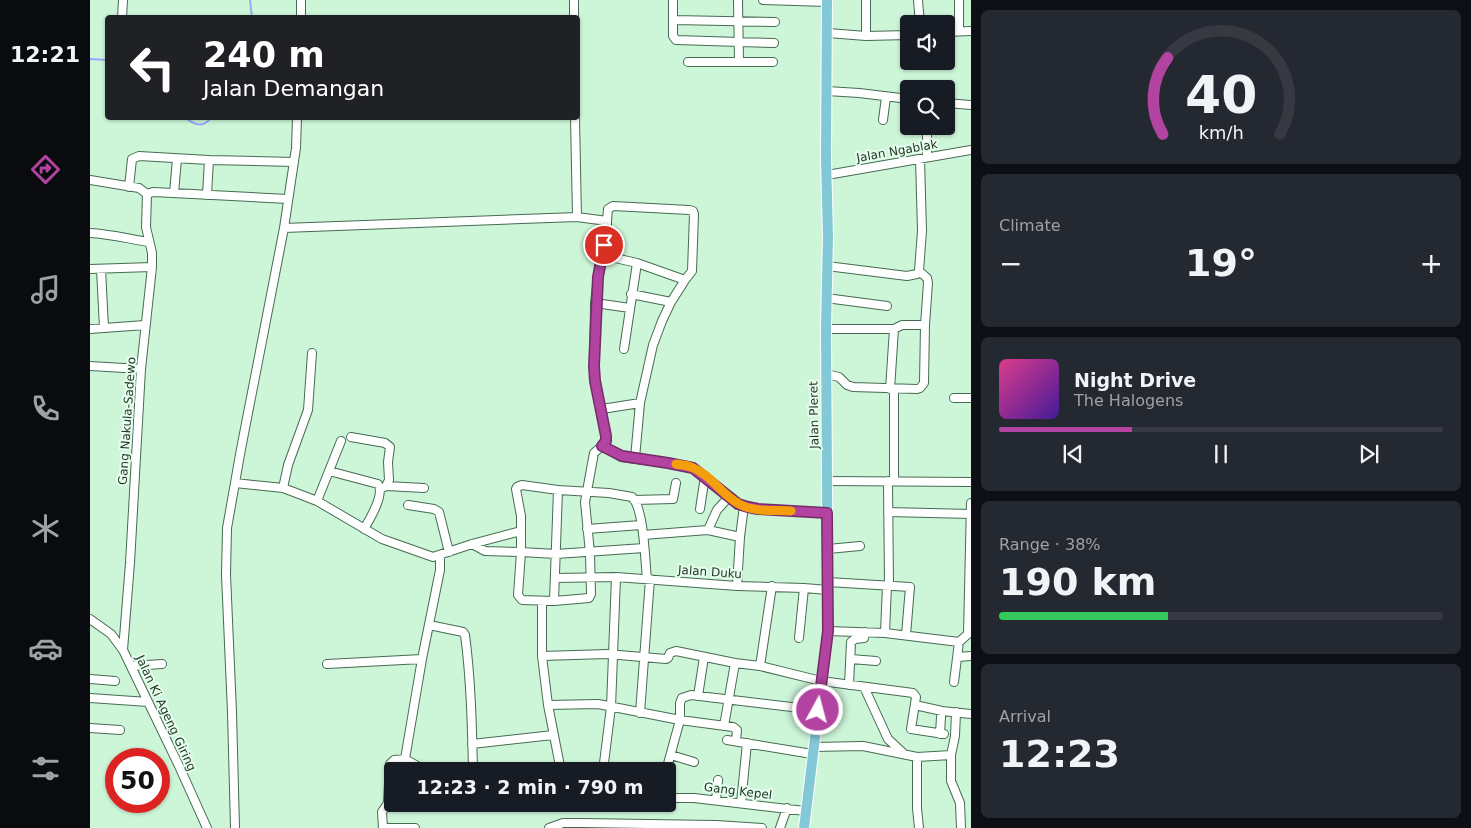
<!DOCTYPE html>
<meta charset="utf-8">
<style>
:root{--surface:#171b24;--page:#242831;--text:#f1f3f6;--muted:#9ea1a6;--line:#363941;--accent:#b243a0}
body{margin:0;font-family:"DejaVu Sans",sans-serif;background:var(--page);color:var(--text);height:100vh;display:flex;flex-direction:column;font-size:19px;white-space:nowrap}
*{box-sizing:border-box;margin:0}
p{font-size:16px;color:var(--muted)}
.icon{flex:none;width:28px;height:28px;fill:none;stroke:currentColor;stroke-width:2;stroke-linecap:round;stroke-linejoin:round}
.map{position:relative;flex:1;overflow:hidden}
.side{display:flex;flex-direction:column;gap:10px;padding:10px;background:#0d0f14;width:500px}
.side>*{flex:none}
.hud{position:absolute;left:15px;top:15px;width:475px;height:105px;border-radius:5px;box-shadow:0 1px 4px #0004;background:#202124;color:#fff;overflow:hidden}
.buttons{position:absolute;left:810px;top:15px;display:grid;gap:10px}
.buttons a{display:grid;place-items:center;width:55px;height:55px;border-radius:5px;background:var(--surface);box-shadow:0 1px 4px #0004;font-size:25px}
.speed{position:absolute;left:15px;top:748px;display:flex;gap:10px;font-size:25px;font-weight:700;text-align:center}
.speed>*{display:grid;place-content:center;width:65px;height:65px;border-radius:50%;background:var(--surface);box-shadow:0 1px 4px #0004;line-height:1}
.speed .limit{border:8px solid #d22;background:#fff;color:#111}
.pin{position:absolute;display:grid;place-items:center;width:42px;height:42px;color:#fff;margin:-21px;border:2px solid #fff;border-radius:50%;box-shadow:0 1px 5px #0007}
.me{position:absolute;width:55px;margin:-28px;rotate:7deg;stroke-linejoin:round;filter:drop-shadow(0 0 4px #0008)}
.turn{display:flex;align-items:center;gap:18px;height:105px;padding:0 15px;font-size:22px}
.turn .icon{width:65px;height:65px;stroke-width:2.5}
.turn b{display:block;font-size:35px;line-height:42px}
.big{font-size:38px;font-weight:700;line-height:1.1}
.side .card{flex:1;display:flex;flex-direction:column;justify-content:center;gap:8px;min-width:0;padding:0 18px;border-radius:8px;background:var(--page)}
.side .dial{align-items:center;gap:0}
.dial svg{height:130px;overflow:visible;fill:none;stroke:var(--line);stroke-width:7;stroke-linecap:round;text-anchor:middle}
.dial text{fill:var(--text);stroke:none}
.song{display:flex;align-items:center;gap:15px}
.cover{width:60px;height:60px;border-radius:8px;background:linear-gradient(135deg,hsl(330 70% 55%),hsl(260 70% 35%))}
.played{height:5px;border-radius:2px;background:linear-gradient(90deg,var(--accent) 30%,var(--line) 30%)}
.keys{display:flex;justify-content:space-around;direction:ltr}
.heat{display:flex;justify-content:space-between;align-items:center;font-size:28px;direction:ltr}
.charge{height:8px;border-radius:4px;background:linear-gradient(90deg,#34c759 38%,var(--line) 0)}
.trip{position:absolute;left:294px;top:762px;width:292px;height:50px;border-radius:5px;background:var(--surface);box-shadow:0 1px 4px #0004;font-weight:700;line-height:50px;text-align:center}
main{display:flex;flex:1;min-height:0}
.menu{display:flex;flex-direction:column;width:90px;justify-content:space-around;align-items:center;background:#090b0e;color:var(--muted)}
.menu .icon{width:35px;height:35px}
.menu .active{color:var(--accent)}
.menu b{font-size:22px;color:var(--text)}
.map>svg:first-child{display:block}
</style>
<main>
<nav class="menu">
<b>12:21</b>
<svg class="icon active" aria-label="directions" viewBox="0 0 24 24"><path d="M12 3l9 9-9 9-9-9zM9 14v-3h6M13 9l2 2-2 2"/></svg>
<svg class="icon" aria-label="music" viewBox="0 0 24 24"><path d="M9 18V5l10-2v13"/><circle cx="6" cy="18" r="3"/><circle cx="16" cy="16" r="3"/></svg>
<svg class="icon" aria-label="phone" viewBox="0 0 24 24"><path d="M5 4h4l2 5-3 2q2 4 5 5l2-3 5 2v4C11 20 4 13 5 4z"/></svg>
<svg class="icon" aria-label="climate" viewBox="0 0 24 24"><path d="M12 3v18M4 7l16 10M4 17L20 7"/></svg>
<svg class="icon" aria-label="car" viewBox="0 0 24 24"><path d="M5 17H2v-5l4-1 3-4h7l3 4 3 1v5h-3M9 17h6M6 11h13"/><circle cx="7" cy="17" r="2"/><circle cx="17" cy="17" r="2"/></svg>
<svg class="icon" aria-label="filters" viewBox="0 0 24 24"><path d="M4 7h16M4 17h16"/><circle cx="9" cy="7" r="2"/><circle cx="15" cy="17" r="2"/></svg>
</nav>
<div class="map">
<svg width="881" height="828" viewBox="0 0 881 828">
<rect width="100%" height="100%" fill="#cdf6d9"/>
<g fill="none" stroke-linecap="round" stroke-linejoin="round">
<path stroke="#97a7f7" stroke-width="2" d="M160,0L162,18
M0,59L18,60
M96,118C104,125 113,128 121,118"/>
<defs>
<path id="minor" d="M484,0V18
M583,0V36L586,40L684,43
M648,0L649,62
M673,0L737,2
M828,0L830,24
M32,18L33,0
M211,18V0
M583,20L685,22
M869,31V0
M856,32L881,31
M738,33L776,36L819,35
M776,36V0
M598,62H683
M737,91L769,93L819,99
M856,103L881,105
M485,118L487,217L517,221V234L508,277L505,303L504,365L505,381L516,436V441L512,446L531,457L578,463L603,468L649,504L657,507L668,509L737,513
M793,120L796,97
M837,157V126
M737,175L881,150
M0,180L49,188L57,194L63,192L198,199
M39,187L42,159L49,156L119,160
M84,193L87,159
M117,195L119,160L204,162
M517,221L518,209L523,206L599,210L603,211L604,214L602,271L595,280L581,302L572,321L563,345L550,403L545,458
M194,228L487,217
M0,233C20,234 39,239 59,242
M512,255L547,263L595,280
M737,266L817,276L827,274L829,271L832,231L830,159
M0,269L62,267
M11,269L14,328
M541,294L581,302
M736,298L797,306
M505,303L540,308
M0,329L55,325
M736,329H804L812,325H835
M534,349L547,263
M0,366L51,369
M736,374L749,377L757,385L763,387L827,389L830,388L834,383L835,325L838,283L837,278L829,271
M800,389L804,329
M804,389V481
M864,398H881
M512,409L550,403
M261,437L295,443L300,447L298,462L299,480L296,486L290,489
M239,471L251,441
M737,481L881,482
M798,481L799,585
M145,483L193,488L209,494L227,501L292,539L343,557L382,544L431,531
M296,486L334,488
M193,488L198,465L218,410L222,353
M544,500L583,499L586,483
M227,501L239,471L288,484C295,494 280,519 274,529
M318,505L344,509L349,512L359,552
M610,509L615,476
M798,512L881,514
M497,529L551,525
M618,530L627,510L639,497
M553,535L618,530L650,537
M382,544L395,551L431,552L428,595L432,600L464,601L499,598L501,594L500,553L495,502L504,453L512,446
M554,548L466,554L431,552V516L426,489L427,487L432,485L468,490L519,493L542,497C554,508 555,561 557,579
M738,549L770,546
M465,578L526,577L647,586L714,588L738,590
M738,582L820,587L816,635
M647,586L650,537L654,506
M452,601V656L517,654L576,659L578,658L580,653L586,651L645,663
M464,601L468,490
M0,619L21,634L33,650L89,766L117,828
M339,625L373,632L375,635C381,680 382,726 383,771
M738,631L795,633L869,642
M795,633L797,585
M709,638L714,588
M33,650L40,563L51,369L62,267V253L56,227L57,194
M452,656L458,705L471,771
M868,657L881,656
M761,659L786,661
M237,664L332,659
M42,666L72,664
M670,666L682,586
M0,679L25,681
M864,682L869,642L878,634L881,503
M759,685L761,642L765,639L774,638L775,632
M774,687L798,739L813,753
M608,696L614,657
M0,698L58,702
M458,705L508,704L590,720L643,727L647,730L646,741
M825,705L852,711L881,714
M866,712L865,736L861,755V781L870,803L871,828
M550,713L560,579
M634,726L645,663L670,666L731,681L823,693L826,697L821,729L854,734
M0,728L30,730
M850,734L851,717
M637,740L722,754
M382,744L463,735
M723,747L773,746L827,757
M581,755L604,762
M315,759L331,768L343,771
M513,771L521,707L526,577
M576,771L590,720V703L592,698L601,695L727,710
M578,798H604L715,811
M626,800L628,780
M651,803L657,743
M145,828L142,712L136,575L137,528L151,449L194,228L206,148L207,118
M293,828L292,812L298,803L300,764L304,760L315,759L332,659L350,570V556
M293,828H325
M459,828L473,823H492L626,825L672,828
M690,828L697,808
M829,828L827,808V757L861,755"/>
<path id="major" d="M714,828L738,631L736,329L738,237L736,158L737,0"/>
</defs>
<use href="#minor" stroke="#466b52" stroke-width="10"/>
<use href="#major" stroke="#fff" stroke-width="12"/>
<use href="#minor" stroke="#fff" stroke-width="8"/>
<use href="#major" stroke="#83c8d6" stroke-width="10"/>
</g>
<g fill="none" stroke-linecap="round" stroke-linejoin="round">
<defs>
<path id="route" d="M514,245L508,277L504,366L505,381L516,436V441L512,446L532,456L578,463L603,468L648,504L658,507L668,509L737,513L738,631L728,710"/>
</defs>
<use href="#route" stroke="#742c68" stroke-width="12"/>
<use href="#route" stroke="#b243a0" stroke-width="9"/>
<path stroke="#f59e0b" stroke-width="9" d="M586,464C591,465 596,465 601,467C621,474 632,496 651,505C665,512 685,510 701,511"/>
</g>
<g text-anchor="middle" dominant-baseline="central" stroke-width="4" stroke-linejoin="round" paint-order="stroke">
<g font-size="12" fill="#26362b" stroke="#e6ffed">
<text transform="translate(807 151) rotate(-10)">Jalan Ngablak</text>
<text transform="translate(724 415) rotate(-91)">Jalan Pleret</text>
<text transform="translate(37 421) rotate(-86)">Gang Nakula-Sadewo</text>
<text transform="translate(620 572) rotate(4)">Jalan Duku</text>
<text transform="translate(76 713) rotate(65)">Jalan Ki Ageng Giring</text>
<text transform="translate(648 791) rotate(7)">Gang Kepel</text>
</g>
</g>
</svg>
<div class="buttons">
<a><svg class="icon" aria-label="sound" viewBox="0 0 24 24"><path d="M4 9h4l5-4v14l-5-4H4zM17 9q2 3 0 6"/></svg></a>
<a><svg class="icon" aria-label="search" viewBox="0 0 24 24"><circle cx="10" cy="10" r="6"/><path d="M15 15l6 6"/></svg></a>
</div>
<div class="speed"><div class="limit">50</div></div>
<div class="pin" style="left:514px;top:245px;background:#d93025"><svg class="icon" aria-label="arrive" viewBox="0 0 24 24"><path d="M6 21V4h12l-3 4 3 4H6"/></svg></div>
<svg class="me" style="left:728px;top:710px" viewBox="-20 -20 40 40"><circle r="17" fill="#b243a0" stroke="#fff" stroke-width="3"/><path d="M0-11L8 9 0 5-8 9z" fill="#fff"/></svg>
<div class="trip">12:23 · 2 min · 790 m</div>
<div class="hud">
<div class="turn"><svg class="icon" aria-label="left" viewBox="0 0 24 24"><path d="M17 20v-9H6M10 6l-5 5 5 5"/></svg><div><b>240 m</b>Jalan Demangan</div></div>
</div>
</div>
<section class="side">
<div class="card dial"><svg viewBox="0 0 100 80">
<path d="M14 69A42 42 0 1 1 86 69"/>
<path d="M14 69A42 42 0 0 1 17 22" stroke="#b243a0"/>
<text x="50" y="56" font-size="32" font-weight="700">40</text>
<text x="50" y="72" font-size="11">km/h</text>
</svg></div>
<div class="card"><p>Climate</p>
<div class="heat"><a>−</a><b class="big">19°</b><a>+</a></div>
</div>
<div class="card">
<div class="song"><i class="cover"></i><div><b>Night Drive</b><p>The Halogens</p></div></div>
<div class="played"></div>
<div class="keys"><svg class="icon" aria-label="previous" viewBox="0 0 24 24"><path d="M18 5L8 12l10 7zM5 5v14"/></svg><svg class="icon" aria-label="pause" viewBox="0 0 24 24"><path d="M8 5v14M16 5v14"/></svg><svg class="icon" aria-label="next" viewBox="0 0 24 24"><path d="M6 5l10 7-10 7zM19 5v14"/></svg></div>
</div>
<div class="card"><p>Range · 38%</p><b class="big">190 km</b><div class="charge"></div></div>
<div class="card"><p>Arrival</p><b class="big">12:23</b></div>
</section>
</main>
